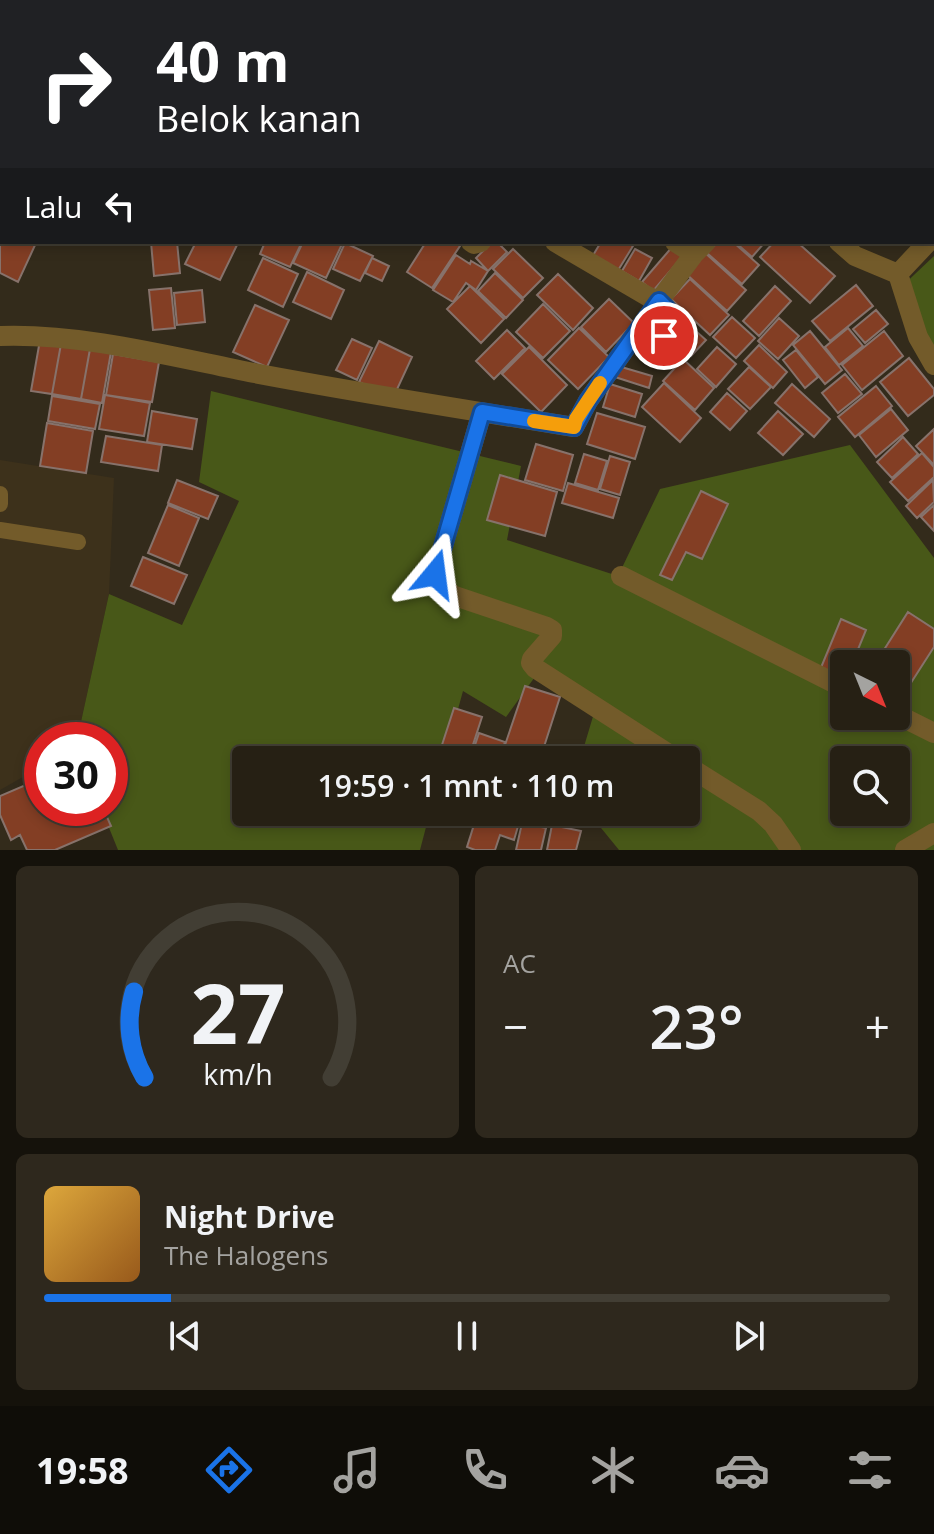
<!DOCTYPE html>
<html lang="id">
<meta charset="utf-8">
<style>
:root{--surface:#262014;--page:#2e281d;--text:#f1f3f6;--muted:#a4a3a0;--line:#423e34;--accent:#1a73e8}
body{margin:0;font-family:"Open Sans",sans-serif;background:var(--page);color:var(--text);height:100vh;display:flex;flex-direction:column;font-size:30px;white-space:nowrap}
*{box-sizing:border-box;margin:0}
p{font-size:26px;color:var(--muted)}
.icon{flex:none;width:44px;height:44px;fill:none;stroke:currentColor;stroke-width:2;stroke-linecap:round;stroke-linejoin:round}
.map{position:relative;height:850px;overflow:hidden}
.side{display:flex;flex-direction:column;gap:16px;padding:16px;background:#15120b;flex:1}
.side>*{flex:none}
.guide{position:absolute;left:0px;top:0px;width:934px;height:244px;box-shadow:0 4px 12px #0003,0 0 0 2px var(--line);background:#202124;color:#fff;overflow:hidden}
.needle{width:52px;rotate:137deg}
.tools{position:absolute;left:830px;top:650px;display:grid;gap:16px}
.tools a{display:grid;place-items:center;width:80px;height:80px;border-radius:8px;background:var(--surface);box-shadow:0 4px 12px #0003,0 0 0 2px var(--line);font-size:40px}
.speed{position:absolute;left:24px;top:722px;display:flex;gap:16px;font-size:40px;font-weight:700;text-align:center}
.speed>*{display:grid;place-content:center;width:104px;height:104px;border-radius:50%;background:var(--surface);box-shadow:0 4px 12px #0003,0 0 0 2px var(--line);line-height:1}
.speed .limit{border:12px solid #d22;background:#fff;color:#111}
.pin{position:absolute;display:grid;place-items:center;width:68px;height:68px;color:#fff;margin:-34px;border:4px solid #fff;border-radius:50%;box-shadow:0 2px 8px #0007}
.me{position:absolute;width:88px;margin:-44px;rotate:16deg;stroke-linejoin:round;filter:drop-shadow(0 0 6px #0008)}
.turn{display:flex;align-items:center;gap:28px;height:168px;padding:0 24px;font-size:36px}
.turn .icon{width:104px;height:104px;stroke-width:2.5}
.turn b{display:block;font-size:56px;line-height:68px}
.then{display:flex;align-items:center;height:76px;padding:0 24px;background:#0003;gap:16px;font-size:30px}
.big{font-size:60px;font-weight:600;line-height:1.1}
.side .tile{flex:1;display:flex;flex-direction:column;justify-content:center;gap:12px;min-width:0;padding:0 28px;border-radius:12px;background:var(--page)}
.side .dial{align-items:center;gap:0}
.dial svg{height:208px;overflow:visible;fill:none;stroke:var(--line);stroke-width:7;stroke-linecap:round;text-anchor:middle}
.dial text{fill:var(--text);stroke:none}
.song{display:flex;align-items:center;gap:24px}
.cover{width:96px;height:96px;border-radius:12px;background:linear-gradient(135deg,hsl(40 70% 55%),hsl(30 70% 35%))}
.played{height:8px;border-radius:4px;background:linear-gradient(90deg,var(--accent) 15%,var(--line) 15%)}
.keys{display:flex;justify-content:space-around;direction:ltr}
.heat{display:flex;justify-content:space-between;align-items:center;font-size:44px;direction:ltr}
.side .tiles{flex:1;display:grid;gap:16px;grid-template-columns:1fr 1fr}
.tile:last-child{grid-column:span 2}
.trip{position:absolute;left:232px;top:746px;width:468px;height:80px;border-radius:8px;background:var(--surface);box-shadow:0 4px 12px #0003,0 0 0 2px var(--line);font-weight:600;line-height:80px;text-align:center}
.dock{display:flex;height:128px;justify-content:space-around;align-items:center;background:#0f0d08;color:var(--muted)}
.dock .icon{width:56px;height:56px}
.dock .current{color:var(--accent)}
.dock b{font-size:36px;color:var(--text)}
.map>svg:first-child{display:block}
</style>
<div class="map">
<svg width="934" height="850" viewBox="0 0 934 850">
<rect width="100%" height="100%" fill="#332b1b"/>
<path fill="#3d311b" d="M0,460L114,478L109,594L77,740H42V766L0,790Z"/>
<path fill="#485818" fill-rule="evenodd" d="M934,256V353L897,291Z
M211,391L521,466L507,540L618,576L660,489L850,445L934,558V850H619L588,812H686V760H580L597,703L537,674L506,717L463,691L444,760H246V812H430L420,850H118L101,808H110V740H77L109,594L182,625L239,501L199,482ZM844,664H896V716H844ZM844,760H896V812H844Z"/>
<path fill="#833e24" stroke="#87726b" stroke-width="2" d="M0,226L2,227V242L36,243L18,282L0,273Z
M151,242H177L180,273L154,276Z
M196,242H229L237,245L220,280L185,264Z
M265,242H302L290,267L260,254Z
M303,242H343L326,278L293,263Z
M426,242H454L460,246L432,288L407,272Z
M492,242H497L507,252L488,271L476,258Z
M601,242H625L633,246L617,272L592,257Z
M718,242H733L759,265L742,284L707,253Z
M735,242H765L752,257Z
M774,242H797L835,276L810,303L760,257Z
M345,243L373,256L360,281L333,269Z
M673,246L684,255L653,291L642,282Z
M513,249L543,278L523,298L493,269Z
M635,249L652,258L639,281L622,271Z
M703,251L746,290L727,311L684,272Z
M456,255L470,264L471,261L488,271L476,290L466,283L453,302L433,290Z
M263,258L298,274L283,307L248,290Z
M372,258L389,266L382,281L365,273Z
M307,272L344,290L331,319L293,302Z
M495,273L523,300L506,318L478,291Z
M558,274L593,308L573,330L537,295Z
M690,279L729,315L710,335L671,299Z
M856,285L873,306L830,341L812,321Z
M470,286L504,319L481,343L447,309Z
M775,286L791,301L759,336L743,321Z
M171,288L175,328L153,330L149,290Z
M202,290L205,322L177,325L174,293Z
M609,299L634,323L606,352L581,327Z
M543,304L570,331L543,358L516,332Z
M255,305L289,320L267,367L233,352Z
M876,310L888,324L865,343L853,329Z
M680,317L706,340L691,356L665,333Z
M732,317L755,338L736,358L713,337Z
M779,318L799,336L778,359L758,341Z
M579,328L609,357L578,389L548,360Z
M848,328L863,346L839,365L825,347Z
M507,330L525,348L494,379L476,361Z
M810,331L842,370L825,384L793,345Z
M884,331L903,356L862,390L842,365Z
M352,339L372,348L357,380L336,370Z
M40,340L61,344L52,394L31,391Z
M379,341L412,357L393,398L359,382Z
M61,344L90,349L81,399L52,394Z
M759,345L787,372L773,388L744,361Z
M529,347L567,385L541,412L502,374Z
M717,347L736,364L716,387L697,369Z
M90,349L111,352L102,403L81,399Z
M796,350L818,377L805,388L783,360Z
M113,354L159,362L152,402L106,395Z
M909,358L934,389V395L908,416L880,382Z
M683,359L714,388L695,410L663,381Z
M618,366L652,376L649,388L615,377Z
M749,367L771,387L750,409L728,389Z
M845,374L862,394L838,413L822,393Z
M664,383L701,418L680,442L642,407Z
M610,384L642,394L635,417L603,407Z
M792,384L830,419L814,437L775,403Z
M876,386L892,406L855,437L838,417Z
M727,393L747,411L730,430L710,412Z
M105,395L150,403L144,436L99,429Z
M52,396L100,404L95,429L48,421Z
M891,409L908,430L876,457L859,435Z
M152,411L197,419L192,449L147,442Z
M778,411L803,434L783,455L758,433Z
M597,413L645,427L635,459L587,444Z
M47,423L93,431L86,473L40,466Z
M934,429V465L916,446Z
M106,436L162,445L158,471L101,462Z
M903,437L918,454L892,478L877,462Z
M536,444L573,455L563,491L525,480Z
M922,453L934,467V477L908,501L890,482Z
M584,454L607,461L598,490L575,483Z
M610,456L630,462L620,495L600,489Z
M500,475L557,492L545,536L487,520Z
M177,480L218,496L208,519L168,503Z
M933,480L934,502L917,518L906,506Z
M568,483L619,498L613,518L562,503Z
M701,491L728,504L702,559L686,552L672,580L660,575Z
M168,505L199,518L179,566L148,553Z
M934,505V531L921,517Z
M143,557L187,575L174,604L131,586Z
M908,612L934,629V647L896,706V664H875Z
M841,619L866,630L852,664H844V680L820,670Z
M525,686L560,697L541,756L505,745Z
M454,708L482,717L468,760L440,751Z
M479,733L505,742L499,760H470Z
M42,778V808H103L111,826L55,850H27L20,835L11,840L0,815V796Z
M478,812H484L519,823L514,840L500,835L495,850H475L467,847Z
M513,812H547L544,822Z
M522,823L546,828L541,850H516Z
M552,825L581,831L576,850H547Z"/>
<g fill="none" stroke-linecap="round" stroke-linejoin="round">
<path stroke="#735b2a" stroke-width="16" d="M0,494V504
M0,530L78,542"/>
<path stroke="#735b2a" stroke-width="20" d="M84,0L87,2
M769,0L772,2
M18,2L19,0
M220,2L222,0
M501,2L502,0
M0,32L2,29
M932,80L934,81
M471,242L474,244L481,242
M555,242L647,296L659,301L694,254L706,242
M675,242L694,254
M839,242L855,256L898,274L918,337L934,365
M898,274L928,242
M0,336C82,333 173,357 254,373C360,393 467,410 574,427L588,401L659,301L667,309L660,331L670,347
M482,412L435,574L452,595L547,627L552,630V636L532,659L531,663L535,668L678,760
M621,576L844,688
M896,714L934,733
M686,765L759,811L773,824L791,850
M905,850L934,833"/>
</g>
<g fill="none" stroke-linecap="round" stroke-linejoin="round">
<defs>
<path id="route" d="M435,574L482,412L574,427L588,401L659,301L667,309L660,331L664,336"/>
</defs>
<use href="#route" stroke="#114b97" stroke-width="20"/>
<use href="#route" stroke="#1a73e8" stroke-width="14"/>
<path stroke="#f59e0b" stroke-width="14" d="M534,421L574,427L576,419L600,383"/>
</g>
</svg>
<div class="tools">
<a><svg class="needle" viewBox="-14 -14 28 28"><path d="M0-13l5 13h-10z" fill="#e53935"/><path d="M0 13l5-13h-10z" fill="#a4a3a0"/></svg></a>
<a><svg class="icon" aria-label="search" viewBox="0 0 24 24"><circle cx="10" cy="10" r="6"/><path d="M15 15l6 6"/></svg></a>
</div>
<div class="speed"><div class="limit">30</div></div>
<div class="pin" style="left:664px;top:336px;background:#d93025"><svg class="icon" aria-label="arrive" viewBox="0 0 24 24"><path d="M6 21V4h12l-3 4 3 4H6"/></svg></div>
<svg class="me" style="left:435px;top:574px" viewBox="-20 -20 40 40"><path d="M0-17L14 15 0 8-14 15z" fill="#1a73e8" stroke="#fff" stroke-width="4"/></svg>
<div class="trip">19:59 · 1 mnt · 110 m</div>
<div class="guide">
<div class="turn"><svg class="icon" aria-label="right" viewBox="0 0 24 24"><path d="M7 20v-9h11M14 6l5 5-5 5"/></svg><div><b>40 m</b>Belok kanan</div></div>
<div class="then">Lalu<svg class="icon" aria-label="left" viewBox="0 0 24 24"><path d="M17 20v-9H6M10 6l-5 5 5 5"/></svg></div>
</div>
</div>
<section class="side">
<div class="tiles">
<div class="tile dial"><svg viewBox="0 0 100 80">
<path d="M14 69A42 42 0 1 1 86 69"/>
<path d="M14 69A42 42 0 0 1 10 36" stroke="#1a73e8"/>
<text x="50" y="56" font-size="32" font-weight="700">27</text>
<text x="50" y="72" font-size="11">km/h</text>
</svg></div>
<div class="tile"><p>AC</p>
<div class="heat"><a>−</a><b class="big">23°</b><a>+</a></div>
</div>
<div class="tile">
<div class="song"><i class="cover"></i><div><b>Night Drive</b><p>The Halogens</p></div></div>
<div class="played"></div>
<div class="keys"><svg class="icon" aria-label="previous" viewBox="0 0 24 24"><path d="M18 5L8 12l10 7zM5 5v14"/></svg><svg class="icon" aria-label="pause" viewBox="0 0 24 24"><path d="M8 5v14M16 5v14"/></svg><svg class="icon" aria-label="next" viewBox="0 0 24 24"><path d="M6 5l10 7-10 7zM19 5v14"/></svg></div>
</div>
</div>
</section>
<nav class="dock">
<b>19:58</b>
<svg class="icon current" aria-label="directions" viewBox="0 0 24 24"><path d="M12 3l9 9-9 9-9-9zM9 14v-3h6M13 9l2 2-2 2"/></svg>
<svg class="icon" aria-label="music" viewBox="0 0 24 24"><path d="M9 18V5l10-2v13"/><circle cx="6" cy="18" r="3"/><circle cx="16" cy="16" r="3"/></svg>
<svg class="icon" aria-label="phone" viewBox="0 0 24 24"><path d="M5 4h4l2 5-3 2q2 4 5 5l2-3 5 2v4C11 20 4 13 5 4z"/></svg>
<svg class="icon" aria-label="climate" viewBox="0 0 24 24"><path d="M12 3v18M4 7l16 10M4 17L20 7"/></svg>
<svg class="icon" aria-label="car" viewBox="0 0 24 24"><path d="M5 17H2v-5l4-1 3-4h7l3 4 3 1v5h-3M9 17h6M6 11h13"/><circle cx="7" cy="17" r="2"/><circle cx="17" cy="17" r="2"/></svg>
<svg class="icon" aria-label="filters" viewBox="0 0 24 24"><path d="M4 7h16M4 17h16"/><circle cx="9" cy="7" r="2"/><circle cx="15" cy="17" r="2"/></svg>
</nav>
